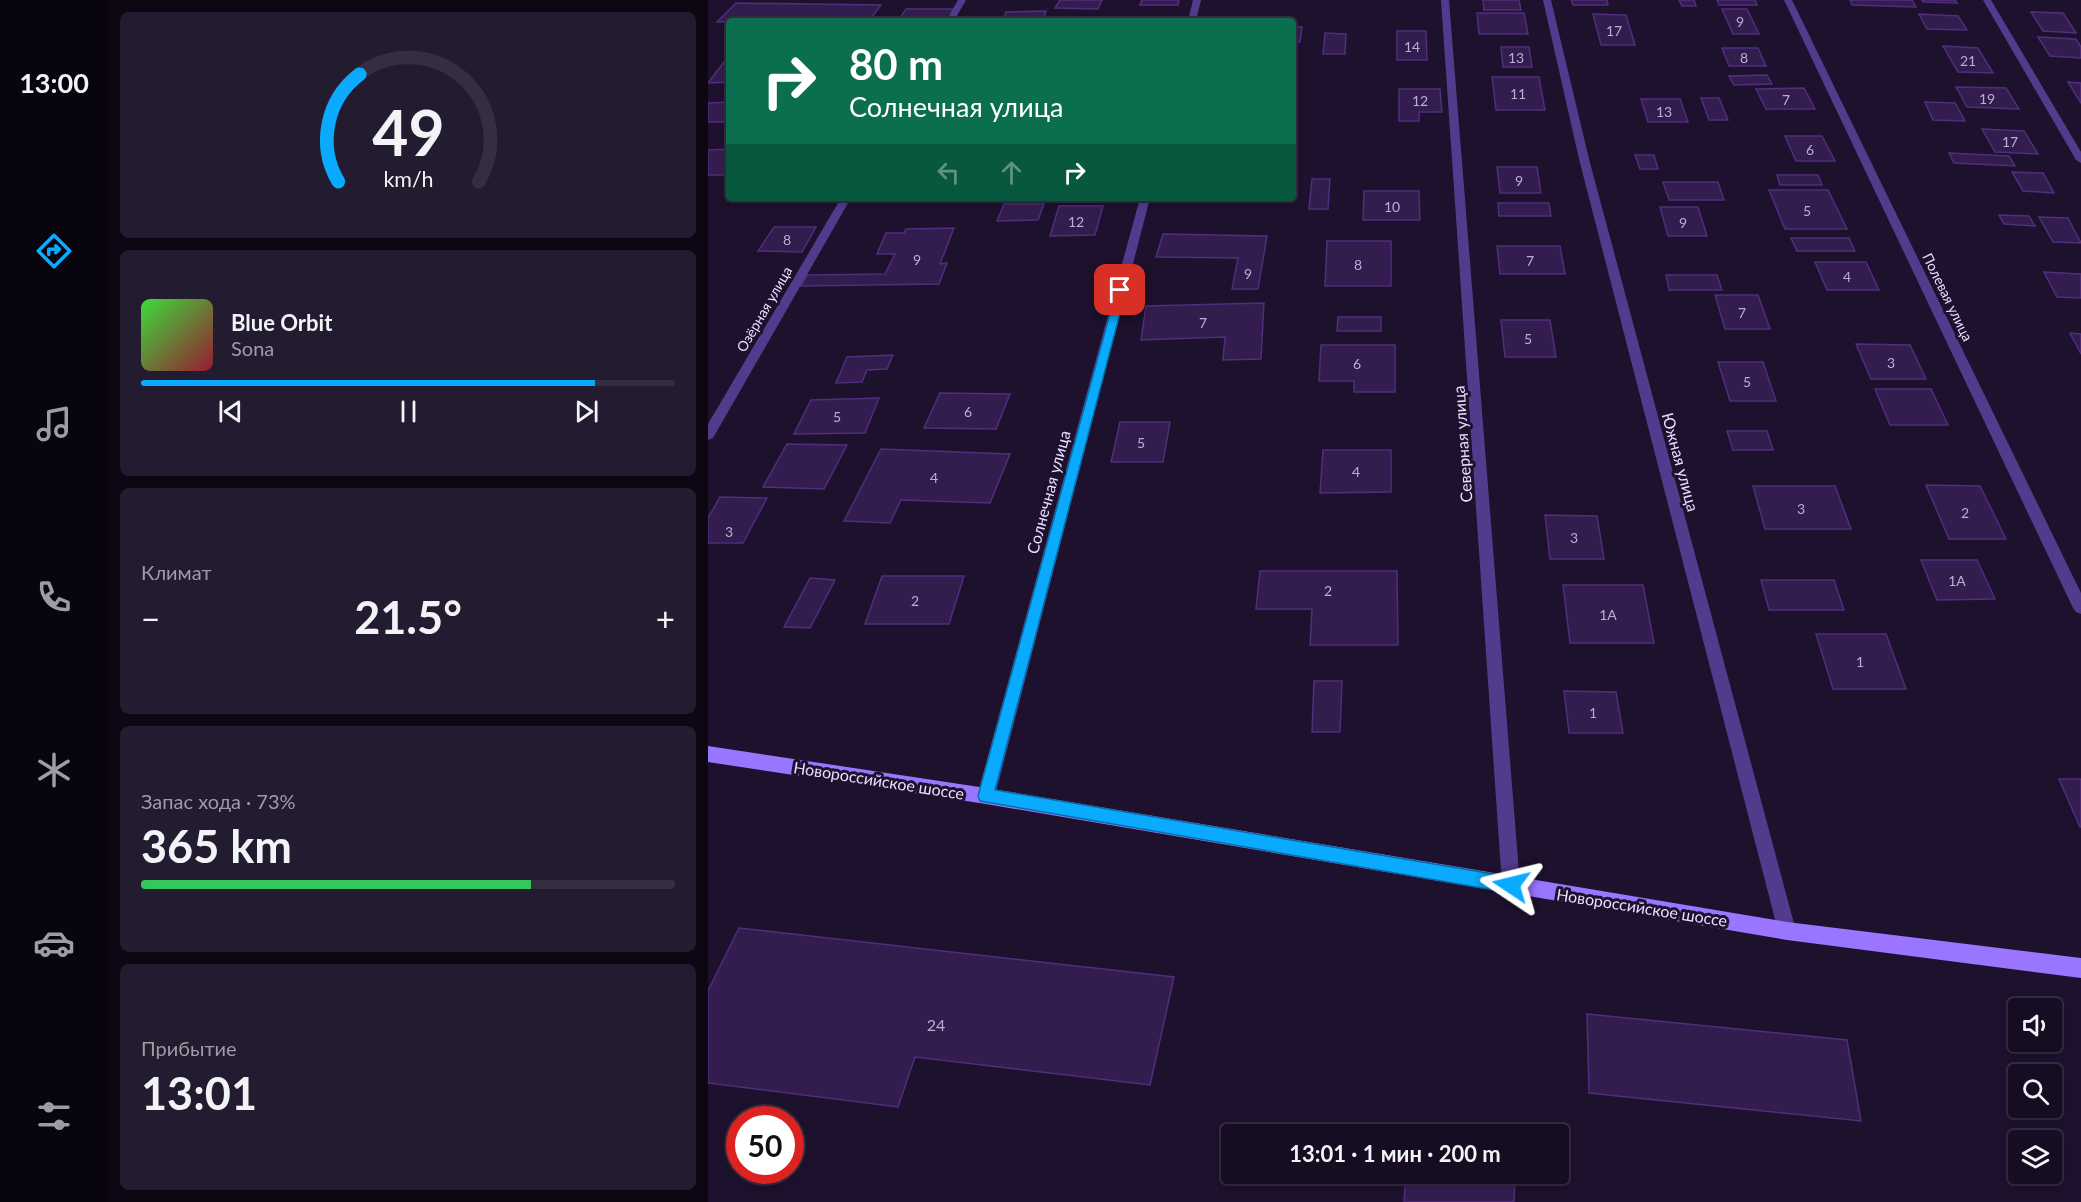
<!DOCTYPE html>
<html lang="ru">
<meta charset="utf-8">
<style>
:root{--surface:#160d22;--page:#231b2f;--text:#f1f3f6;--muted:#9e9ca5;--line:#352d40;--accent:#0aabff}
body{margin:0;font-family:Lato,sans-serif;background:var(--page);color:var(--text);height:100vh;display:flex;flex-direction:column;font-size:22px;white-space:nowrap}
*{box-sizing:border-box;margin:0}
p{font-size:20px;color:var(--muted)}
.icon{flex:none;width:33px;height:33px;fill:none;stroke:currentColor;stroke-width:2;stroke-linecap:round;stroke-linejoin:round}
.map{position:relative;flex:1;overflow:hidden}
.sheet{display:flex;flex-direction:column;gap:12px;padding:12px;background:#0c0713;width:600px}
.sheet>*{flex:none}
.top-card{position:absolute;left:18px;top:18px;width:570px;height:183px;border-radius:6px;box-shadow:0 3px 9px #0003,0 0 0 2px var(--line);background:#0b6e4f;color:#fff;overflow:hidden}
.tools{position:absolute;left:1300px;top:998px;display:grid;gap:12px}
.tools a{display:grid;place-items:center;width:54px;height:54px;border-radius:6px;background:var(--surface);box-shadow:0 3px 9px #0003,0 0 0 2px var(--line);font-size:30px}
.speed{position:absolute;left:18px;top:1106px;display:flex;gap:12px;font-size:30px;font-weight:700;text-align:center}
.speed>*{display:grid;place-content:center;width:78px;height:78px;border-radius:50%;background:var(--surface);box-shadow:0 3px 9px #0003,0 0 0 2px var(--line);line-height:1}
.speed .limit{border:9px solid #d22;background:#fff;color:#111}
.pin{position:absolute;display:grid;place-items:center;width:51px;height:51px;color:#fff;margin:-26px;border-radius:12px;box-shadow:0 3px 9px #0006}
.me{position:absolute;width:66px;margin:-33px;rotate:280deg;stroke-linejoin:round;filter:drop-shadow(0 0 4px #0008)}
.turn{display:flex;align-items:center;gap:21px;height:126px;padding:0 24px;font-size:27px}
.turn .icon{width:78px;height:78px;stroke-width:2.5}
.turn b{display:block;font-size:42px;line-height:51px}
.lanes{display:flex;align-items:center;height:57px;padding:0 24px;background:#0003;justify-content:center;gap:30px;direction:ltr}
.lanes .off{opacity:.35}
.big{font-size:45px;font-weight:700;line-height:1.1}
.sheet .tile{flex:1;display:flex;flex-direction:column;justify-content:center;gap:9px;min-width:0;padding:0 21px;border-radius:9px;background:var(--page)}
.sheet .dial{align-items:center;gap:0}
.dial svg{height:156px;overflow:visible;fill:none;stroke:var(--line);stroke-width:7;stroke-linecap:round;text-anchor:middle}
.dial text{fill:var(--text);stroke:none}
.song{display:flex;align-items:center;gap:18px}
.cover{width:72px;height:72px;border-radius:9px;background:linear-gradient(135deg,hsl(120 70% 55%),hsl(350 70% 35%))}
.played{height:6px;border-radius:3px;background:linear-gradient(90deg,var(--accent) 85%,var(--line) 85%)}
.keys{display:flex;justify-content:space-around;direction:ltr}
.heat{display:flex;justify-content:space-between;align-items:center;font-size:33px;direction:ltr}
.charge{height:9px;border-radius:4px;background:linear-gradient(90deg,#34c759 73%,var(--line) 0)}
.trip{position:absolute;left:513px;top:1124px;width:348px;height:60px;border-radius:6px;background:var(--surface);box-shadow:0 3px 9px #0003,0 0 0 2px var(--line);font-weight:700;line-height:60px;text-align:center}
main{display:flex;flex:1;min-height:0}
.tab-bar{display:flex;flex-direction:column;width:108px;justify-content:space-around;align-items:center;background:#09050e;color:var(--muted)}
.tab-bar .icon{width:42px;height:42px}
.tab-bar .on{color:var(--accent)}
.tab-bar b{font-size:27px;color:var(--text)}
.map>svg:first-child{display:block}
</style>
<main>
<nav class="tab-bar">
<b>13:00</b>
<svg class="icon on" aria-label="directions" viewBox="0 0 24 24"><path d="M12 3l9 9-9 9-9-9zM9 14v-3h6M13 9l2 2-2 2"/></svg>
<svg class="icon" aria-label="music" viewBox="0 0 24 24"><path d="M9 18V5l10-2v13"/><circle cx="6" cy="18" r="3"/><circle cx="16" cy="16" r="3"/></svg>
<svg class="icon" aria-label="phone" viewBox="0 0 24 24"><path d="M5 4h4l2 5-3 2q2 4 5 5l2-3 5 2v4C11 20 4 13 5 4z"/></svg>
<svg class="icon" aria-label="climate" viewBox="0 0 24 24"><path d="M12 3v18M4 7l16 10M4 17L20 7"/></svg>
<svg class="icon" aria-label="car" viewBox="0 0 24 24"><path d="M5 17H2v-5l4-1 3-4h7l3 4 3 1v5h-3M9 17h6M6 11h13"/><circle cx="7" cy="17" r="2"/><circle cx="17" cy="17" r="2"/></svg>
<svg class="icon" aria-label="filters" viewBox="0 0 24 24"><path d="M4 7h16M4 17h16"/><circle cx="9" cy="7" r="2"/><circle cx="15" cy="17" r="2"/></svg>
</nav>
<section class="sheet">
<div class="tile dial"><svg viewBox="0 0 100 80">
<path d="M14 69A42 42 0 1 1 86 69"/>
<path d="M14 69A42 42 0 0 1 25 14" stroke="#0aabff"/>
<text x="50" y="56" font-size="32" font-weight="700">49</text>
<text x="50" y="72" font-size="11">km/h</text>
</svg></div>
<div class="tile">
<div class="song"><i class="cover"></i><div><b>Blue Orbit</b><p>Sona</p></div></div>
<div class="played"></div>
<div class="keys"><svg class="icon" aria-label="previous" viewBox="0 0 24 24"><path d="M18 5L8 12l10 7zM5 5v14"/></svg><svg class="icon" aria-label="pause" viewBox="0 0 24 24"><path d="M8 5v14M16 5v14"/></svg><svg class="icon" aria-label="next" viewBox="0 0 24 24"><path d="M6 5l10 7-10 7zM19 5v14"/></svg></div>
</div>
<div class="tile"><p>Климат</p>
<div class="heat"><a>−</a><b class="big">21.5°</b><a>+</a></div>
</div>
<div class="tile"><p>Запас хода · 73%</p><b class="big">365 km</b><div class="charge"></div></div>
<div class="tile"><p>Прибытие</p><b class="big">13:01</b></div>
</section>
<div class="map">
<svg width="1373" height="1202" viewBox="0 0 1373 1202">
<rect width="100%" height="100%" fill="#1d112d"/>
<path fill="#331d4f" stroke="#502e7b" stroke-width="1.5" d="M352,0H394L390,9L347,8Z
M434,0H471L470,5H432Z
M775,0H811L813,10H776Z
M863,0H899L900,5H865Z
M971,0H986L988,6H974Z
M1009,0H1047L1049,5H1011Z
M1142,0H1204L1208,7L1144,5Z
M1214,0H1247L1249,3L1215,2Z
M28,3L173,5L161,21L9,22Z
M198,9H247L240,21H190Z
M1014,9H1039L1051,34H1025Z
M338,11L335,21H295L298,12Z
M1323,12L1355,13L1368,33L1335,31Z
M769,13H816L820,34H771Z
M885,14L918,15L927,45H893Z
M1211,14L1250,16L1259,30L1219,29Z
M585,27H594L592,42H585Z
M689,31H718L719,60H689Z
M617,33L638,34L637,54H615Z
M1330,37L1368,39L1373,47V58L1342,56Z
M1235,46L1270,48L1285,73L1250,72Z
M793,47H821L824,67H795Z
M1014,48H1050L1058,66H1021Z
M21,61V82L0,83L16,62Z
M1059,75L1064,84L1026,85L1021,76Z
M784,77H831L837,110H788Z
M1360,82L1373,83V103Z
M1248,87L1298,88L1311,109L1259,107Z
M1096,88L1107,109H1058L1048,89Z
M691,89H732L734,112H711V121H691Z
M993,98H1011L1020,120H1001Z
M933,99H972L980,122H940Z
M21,102V122H0V103Z
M1217,102L1247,103L1257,121L1225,120Z
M1274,129L1316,131L1330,154L1287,152Z
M1077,136H1114L1127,161H1088Z
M21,149V175H0V150Z
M1241,153L1301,156L1307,166L1246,163Z
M927,155H946L950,169H932Z
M789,167H829L833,193H792Z
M1304,172L1335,173L1346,193L1315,191Z
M1069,175H1110L1114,185H1072Z
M604,179H622L620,209H601Z
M955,182H1010L1016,200H961Z
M1061,190H1120L1139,229H1077Z
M656,191H711L712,220H655Z
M790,203H841L843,216H791Z
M296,204H336L330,220L289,221Z
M351,206H395L387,235L342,236Z
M952,207H990L999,236H960Z
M1291,215L1321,216L1327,226L1296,224Z
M1331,217L1360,218L1373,243L1345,242Z
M66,227H108L94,252L50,251Z
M246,228L232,264L239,263L231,284L93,286L99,275L177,274L187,254H169L178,233H196L198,229Z
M455,234L559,236L550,289H524L530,258L448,257Z
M1083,238H1141L1147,251H1089Z
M619,241H683V286H617Z
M789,246H852L857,274H792Z
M1107,262H1158L1171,290H1119Z
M1336,272L1373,274V298L1349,297Z
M958,275H1009L1014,290H961Z
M1007,295H1050L1062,329H1017Z
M556,303L553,359L515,360L517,337L433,340L438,306Z
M630,317H673V331H629Z
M793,320H842L848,357H797Z
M1362,333L1373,334V354Z
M1148,344L1202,345L1218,379H1163Z
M613,345H687V392H646V381H611Z
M185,355L179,369L159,370L154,382L128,383L139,357Z
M1010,362H1055L1068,401H1022Z
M1167,389H1223L1240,425H1182Z
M232,393L302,394L288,429L216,428Z
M171,398L157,433L86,434L103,400Z
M412,422H462L455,462H403Z
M1019,431H1059L1065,450H1025Z
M79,444L139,445L116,489L55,487Z
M173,449L302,454L282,503L193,500L182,523L136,521Z
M615,450H683V492L612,493Z
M1218,485L1272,486L1298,539H1241Z
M1045,486H1127L1143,529H1057Z
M12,497L59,498L35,543H0V518Z
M837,515L889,516L896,559H842Z
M1213,560H1269L1287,599L1229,600Z
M552,571H689L690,645H602L604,609H548Z
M174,576H256L241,624H157Z
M102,578L127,580L102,628L76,627Z
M1053,580H1126L1136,610H1061Z
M855,585H935L946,643H862Z
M1108,634H1178L1198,689H1125Z
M606,681H634L632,732H604Z
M856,691L908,692L915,733H861Z
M1351,779H1373V827H1372Z
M31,928L466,977L442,1085L207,1057L190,1107L0,1083V991Z
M879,1014L1139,1040L1153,1121L881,1093Z
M698,1173H807L806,1202H696Z"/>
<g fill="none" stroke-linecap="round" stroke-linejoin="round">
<path fill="#523b8d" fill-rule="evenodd" d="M250,0H258L246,21H238Z
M485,0H493L488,21H480Z
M733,0H741L812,885L809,891L803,894L797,891L794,885Z
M835,0H843L881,159L1088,931L1086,938L1079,940L1072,938L1070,931L871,159Z
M1076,0H1084L1373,593V614L1368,612L1365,608Z
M1275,0H1283L1373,152V163L1368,160Z
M133,198H143L5,438L0,440V424Z
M432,198H442L287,796L284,802L278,804L272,802L269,796Z"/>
<path fill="#9a75ff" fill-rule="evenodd" d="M0,746L278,788L1079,922L1373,958V978L1079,940L278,804L0,762Z"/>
</g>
<path fill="#0aabff" stroke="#066fa6" stroke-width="1.5" d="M409,288L418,290L287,790L803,877L809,879L812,885L809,891L803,893L272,801L270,796Z"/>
<g text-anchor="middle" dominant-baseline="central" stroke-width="6" stroke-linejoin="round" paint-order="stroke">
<g font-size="14" fill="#bcaed3">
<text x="1032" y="21">9</text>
<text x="906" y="30">17</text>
<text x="704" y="46">14</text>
<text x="808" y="57">13</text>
<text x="1036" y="57">8</text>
<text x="1260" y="60">21</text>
<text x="810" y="93">11</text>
<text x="1279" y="98">19</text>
<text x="1078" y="99">7</text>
<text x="712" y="100">12</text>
<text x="956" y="111">13</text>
<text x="1302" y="141">17</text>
<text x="1102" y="149">6</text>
<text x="811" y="180">9</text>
<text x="684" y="206">10</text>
<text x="1099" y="210">5</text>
<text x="368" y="221">12</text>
<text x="975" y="222">9</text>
<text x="79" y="239">8</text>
<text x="209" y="259">9</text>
<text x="822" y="260">7</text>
<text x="650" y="264">8</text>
<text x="540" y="273">9</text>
<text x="1139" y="276">4</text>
<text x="1034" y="312">7</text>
<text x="495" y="322">7</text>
<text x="820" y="338">5</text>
<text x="1183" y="362">3</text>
<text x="649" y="363">6</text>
<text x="1039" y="381">5</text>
<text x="260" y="411">6</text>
<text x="129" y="416">5</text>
<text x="433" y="442">5</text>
<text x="648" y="471">4</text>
<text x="226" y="477">4</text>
<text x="1093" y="508">3</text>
<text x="1257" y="512">2</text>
<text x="21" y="531">3</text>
<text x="866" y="537">3</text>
<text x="1249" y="580">1А</text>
<text x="620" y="590">2</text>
<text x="207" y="600">2</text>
<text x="900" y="614">1А</text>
<text x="1152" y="661">1</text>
<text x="885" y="712">1</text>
</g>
<g font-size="14" fill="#e9deff" stroke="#1d112d">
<text transform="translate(1240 297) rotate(64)">Полевая улица</text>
<text transform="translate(56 309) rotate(-60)">Озёрная улица</text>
</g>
<g font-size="16" fill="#e9deff" stroke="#1d112d">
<text transform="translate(754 444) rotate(-94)">Северная улица</text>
<text transform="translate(973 462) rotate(75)">Южная улица</text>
<text transform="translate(340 492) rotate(-75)">Солнечная улица</text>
<text transform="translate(171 780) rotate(9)">Новороссийское шоссе</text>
<text transform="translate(934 907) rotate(9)">Новороссийское шоссе</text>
</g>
<g font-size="16" fill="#bcaed3">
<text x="228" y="1024">24</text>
</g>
</g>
</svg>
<div class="tools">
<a><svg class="icon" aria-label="sound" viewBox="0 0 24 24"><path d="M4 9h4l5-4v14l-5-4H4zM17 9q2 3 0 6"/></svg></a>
<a><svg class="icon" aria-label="search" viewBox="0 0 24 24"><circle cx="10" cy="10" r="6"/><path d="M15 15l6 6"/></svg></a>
<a><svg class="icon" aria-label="layers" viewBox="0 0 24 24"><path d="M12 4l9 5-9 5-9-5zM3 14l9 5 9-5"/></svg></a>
</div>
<div class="speed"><div class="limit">50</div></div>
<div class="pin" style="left:412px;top:290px;background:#d93025"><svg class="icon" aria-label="arrive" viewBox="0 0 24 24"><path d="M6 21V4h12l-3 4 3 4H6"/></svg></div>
<svg class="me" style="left:803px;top:885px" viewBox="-20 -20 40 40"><path d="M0-17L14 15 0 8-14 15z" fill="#0aabff" stroke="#fff" stroke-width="4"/></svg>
<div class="trip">13:01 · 1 мин · 200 m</div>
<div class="top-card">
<div class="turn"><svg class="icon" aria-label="right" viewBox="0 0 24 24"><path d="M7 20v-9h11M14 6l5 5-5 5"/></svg><div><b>80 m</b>Солнечная улица</div></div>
<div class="lanes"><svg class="icon off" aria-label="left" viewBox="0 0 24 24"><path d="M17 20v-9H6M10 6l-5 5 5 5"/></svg><svg class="icon off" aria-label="ahead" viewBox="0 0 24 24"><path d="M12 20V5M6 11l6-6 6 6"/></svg><svg class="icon" aria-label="right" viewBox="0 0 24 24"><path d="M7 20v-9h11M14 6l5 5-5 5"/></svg></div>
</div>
</div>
</main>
